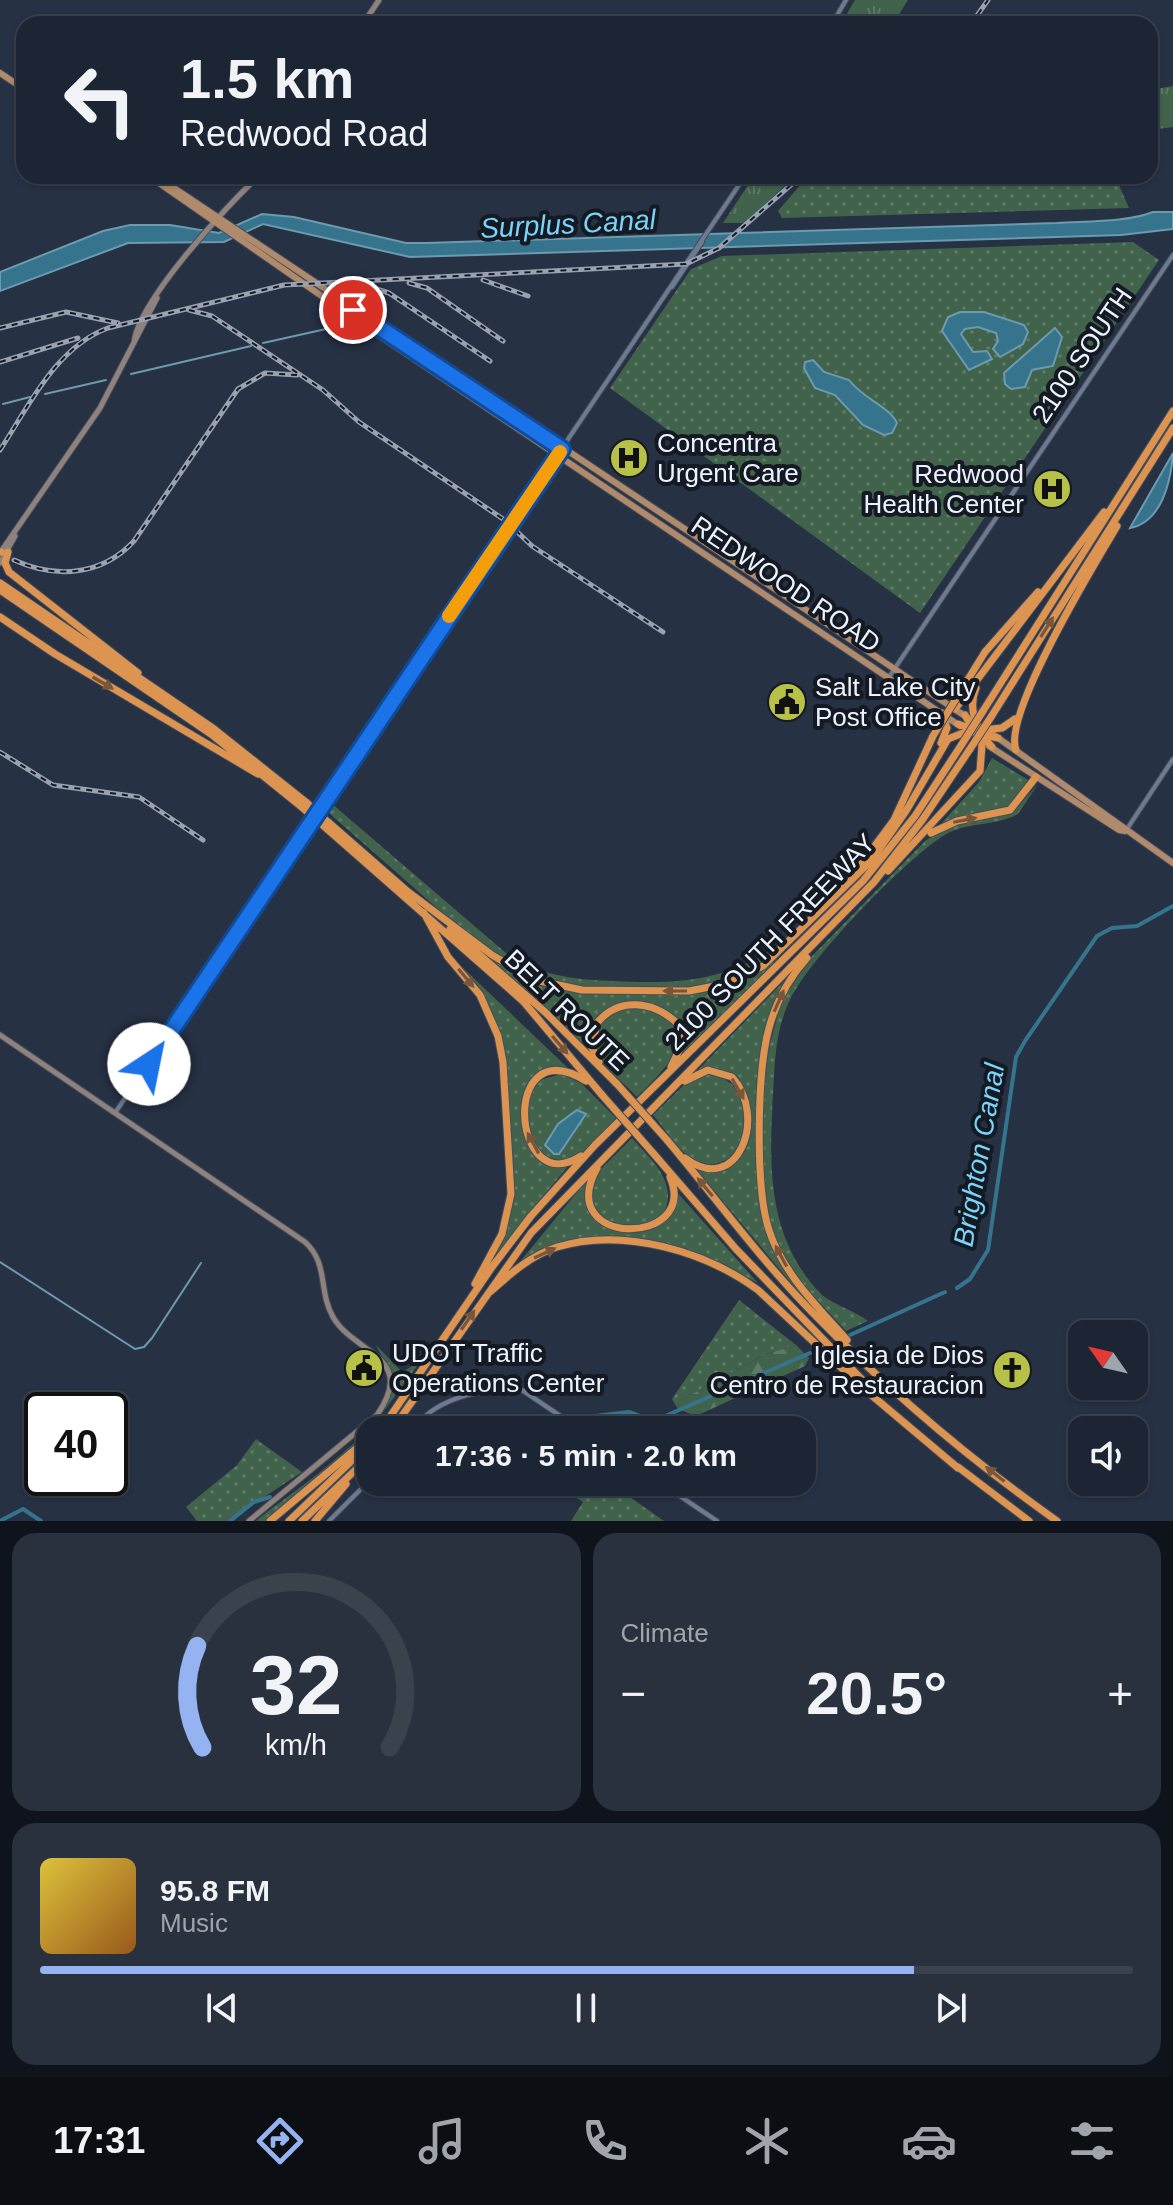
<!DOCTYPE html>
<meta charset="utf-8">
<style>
:root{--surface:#1c2533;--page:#29313f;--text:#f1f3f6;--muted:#a0a5ac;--line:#3a424e;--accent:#95b2f1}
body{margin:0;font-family:Arial,sans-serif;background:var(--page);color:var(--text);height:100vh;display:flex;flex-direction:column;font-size:30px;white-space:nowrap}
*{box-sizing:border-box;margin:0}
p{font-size:26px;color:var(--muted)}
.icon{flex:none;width:44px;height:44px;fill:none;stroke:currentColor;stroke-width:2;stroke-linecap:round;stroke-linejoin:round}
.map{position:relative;height:1521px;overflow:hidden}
.drawer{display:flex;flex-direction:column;gap:12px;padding:12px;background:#0f141c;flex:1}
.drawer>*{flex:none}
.guide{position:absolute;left:16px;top:16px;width:1142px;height:168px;border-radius:24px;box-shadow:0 2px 6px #0004,0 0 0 2px var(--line);background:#1c2533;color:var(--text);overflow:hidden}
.needle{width:52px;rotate:304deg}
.fabs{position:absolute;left:1068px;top:1320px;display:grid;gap:16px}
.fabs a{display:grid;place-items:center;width:80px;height:80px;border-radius:16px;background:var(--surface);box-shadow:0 2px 6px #0004,0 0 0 2px var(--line);font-size:40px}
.speed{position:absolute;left:24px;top:1392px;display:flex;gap:16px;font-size:40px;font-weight:700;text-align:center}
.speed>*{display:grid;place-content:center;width:104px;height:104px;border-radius:50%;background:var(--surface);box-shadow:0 2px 6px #0004,0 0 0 2px var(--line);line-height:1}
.speed .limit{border:4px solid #111;border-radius:12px;background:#fff;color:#111}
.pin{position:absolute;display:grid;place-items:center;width:68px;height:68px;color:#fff;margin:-34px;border:4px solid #fff;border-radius:50%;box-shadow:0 2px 8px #0007}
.me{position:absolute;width:88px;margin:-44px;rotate:34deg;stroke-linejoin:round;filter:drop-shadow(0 0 6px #0008)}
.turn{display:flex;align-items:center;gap:28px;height:168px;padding:0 32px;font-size:36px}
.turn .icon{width:104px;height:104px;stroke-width:2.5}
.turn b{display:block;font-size:56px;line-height:68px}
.big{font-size:60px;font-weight:700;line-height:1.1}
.drawer .card{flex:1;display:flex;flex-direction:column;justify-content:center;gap:12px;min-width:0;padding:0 28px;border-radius:24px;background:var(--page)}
.drawer .dial{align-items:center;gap:0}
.dial svg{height:208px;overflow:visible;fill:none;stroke:var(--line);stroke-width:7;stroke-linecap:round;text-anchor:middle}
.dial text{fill:var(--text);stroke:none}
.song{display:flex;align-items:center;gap:24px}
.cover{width:96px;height:96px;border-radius:12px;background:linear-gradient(135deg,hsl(50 70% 55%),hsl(30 70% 35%))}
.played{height:8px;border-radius:4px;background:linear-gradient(90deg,var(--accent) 80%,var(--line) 80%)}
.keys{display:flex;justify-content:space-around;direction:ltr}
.heat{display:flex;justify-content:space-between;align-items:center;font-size:44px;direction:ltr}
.drawer .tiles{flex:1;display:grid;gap:12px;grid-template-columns:1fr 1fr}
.card:last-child{grid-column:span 2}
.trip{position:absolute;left:356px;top:1416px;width:460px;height:80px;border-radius:24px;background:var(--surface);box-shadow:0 2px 6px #0004,0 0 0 2px var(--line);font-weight:700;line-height:80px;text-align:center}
.tab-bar{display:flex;height:128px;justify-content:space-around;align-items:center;background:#0b0f14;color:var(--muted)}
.tab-bar .icon{width:56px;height:56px}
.tab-bar .active{color:var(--accent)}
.tab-bar b{font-size:36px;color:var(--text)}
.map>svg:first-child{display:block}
</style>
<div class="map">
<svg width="1173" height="1521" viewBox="0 0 1173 1521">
<defs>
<pattern id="grass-dots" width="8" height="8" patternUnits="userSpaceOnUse" patternTransform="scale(2)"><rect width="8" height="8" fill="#41634b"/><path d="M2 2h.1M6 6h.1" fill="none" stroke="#5d7a66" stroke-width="1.8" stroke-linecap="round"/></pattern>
<pattern id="forest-firs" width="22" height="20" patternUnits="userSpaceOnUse" patternTransform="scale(2)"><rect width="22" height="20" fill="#41634b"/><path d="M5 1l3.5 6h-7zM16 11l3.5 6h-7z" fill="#5d7a66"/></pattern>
<pattern id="park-tufts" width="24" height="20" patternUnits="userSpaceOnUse" patternTransform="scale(2)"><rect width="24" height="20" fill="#41634b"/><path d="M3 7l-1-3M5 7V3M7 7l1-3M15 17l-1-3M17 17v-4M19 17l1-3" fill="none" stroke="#5d7a66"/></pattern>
</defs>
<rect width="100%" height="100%" fill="#263144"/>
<path fill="url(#grass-dots)" d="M808,176H1115L1129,208L782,218L778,211Z
M1133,242L1159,260L920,613L610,388L691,269L722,256Z
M992,758L1030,781L1008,809L938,827L979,782Z
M1038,784L1018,814C995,827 966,821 943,836C904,861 809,959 790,1000C775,1031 775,1060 773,1094C769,1167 767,1238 821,1294C830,1303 855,1311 868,1321L846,1331L791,1272L770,1228L761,1177L765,1063L781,1002L812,956L926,840L957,824L1014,811Z
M331,803L513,959C547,976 577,980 614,981C686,985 738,980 794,932L772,956L727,982L689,990L571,988L518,971L454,923L331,815L327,808Z
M479,950L533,982L593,994L692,993L742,981L778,959L680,1056L682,1035L668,1013L622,1003L605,1011L590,1050Z
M462,967L569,1069C562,1070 551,1070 544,1074C505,1100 518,1167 568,1166L493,1258L508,1215L505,1076L491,1017Z
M790,975L768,1024L758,1172L763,1220L801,1295L696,1169C707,1166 723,1169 733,1163C763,1146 743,1104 736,1080L708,1068L698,1070Z
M638,1007C709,1026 671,1064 637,1097C626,1085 611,1073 601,1060C579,1029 611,1009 638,1007Z
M710,1073C753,1087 748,1118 737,1154C694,1182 679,1146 653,1115L689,1080Z
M561,1074L581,1083L616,1118C586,1148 574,1178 532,1147L526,1102L540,1080Z
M632,1138C652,1161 678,1181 664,1214L638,1228L606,1221L591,1202L597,1173Z
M587,1180L585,1199L594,1217C614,1224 646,1243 663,1221C669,1213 671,1200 676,1191L758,1283L711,1259L674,1247L572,1241L514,1269Z
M739,1300L796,1345L766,1354L679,1401L678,1409L672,1399Z
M376,1345L402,1372L414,1365L417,1354L423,1358L364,1438L265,1521H256C289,1494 394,1426 393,1383C393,1366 380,1356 376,1345Z
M256,1439L302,1472L228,1521H197L186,1507L237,1465Z
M552,1482H596L605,1488L614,1486L664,1521H571L583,1502Z"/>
<path fill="url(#forest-firs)" d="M796,1345L809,1358L805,1366L696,1416L678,1409L679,1401L766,1354Z"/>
<path fill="url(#park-tufts)" d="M855,0H908L893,24H841Z
M1173,86V127L1150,130V90Z
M754,176H795L745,223H723Z"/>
<path fill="#36748d" stroke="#6c9aaf" stroke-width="2" d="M1153,212H1173V229L1121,235L410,257L263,224L224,242L128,243L0,291V272L103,231L130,225H170L219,233L262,214L294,217L406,243H427L1057,223C1087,221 1129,222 1153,212Z
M960,312H984L1024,325L1028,332L1023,344L1000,357L993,349L998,341L996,333L978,327L965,329L961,334L973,352L987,351L992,359L969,370L942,331L948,317Z
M1055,328L1062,337L1053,366L1032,370L1025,387L1011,389L1005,384L1004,373Z
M813,360L824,372L849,380C863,399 889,406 897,423L892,433L884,435L863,425L835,395L815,388L804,368L805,362Z
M1173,453C1171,481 1162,522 1130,528Z
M577,1110L586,1114L559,1154H554L545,1145L558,1124Z"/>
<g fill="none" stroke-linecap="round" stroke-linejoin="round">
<path stroke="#6c9aaf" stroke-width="2" d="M263,343L326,329
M131,374L251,346
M45,394L106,380
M3,404L30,397
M0,1262L135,1349L144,1347L152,1338L201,1263"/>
<path stroke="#36748d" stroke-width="4" d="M957,1288L970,1279L988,1250L1016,1057L1025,1041L1097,936L1112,928L1137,926L1173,906
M850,1335L945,1292
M578,1418L629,1412L651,1420L663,1417L810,1353
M509,1429L555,1422
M0,1521L23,1509L41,1521
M230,1521L254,1502L270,1497"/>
<defs>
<path id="tertiary" d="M832,24L846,0
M672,287L702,242
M889,677L1173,255
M1127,829L1173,759
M115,1113L745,176
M413,1430C434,1399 475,1391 511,1388L522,1390L581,1430
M659,1482L717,1521
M329,1521L370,1480"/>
<path id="secondary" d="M363,24L379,0
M134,343C137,303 227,205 259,176
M0,553L100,408L157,298
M0,563L15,536
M0,1035L305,1242C329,1264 318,1291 333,1317C354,1354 418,1356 377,1415L249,1521"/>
<path id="primary" d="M0,73L24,89
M149,176L349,315L960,726
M156,176L968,718
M994,735L1173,863
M989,746L1119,830L1125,831"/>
<path id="motorway" d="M0,552H1
M8,552L5,563L9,572L138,673
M0,583L214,729L307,803
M0,590L211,734L303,808
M0,617L55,654L258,774
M985,652L1038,592
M976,688C967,710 977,730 992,747
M955,709L1104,512
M983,711L1173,411
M991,717L1173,428
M958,724L971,729
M983,730L1002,728L1015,719
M941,743L947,728L942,713
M1016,750C1002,715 1095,563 1117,526
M328,822L408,892
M325,827L523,1001L602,1095
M931,833L957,821L1010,810L1036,777
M871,861L906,811L948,739L968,731L998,738
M859,867L894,820L933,736
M888,871L980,771L982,745L965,715
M407,891L492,955L535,980L582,990L689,991L725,984L763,966L872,860
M424,913L448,957L480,995L498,1036L503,1062L511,1194L502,1234L475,1284
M450,929L545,1012L617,1084
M807,958C789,978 776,1002 769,1028C757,1071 755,1188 769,1230C783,1274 818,1307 847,1340
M599,1062L592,1048L597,1023C619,996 654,1001 678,1024L681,1046L671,1067
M667,1140C715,1197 760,1259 812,1312C887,1389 969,1459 1057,1521
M653,1153L736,1249L871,1389
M581,1156C511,1202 499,1027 586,1081
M685,1158C738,1198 768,1116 732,1077L708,1070L685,1081
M597,1168C553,1248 700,1247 670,1177
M490,1292C510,1274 531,1255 557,1247C623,1227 705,1251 758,1290L863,1388L958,1468
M381,1430L492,1267L531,1216L595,1145L863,881L915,816L962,744
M392,1430L531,1233L874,882L923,819L970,749
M958,1467L1029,1521
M270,1521L370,1437
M289,1521L366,1447
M302,1521L370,1456
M315,1521L346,1484"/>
</defs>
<use href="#tertiary" stroke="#444d5d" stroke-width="6"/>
<use href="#secondary" stroke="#444d5d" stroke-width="7"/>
<use href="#primary" stroke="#444d5d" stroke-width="8"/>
<use href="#motorway" stroke="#444d5d" stroke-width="9"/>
<use href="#tertiary" stroke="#6d7a90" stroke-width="4"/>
<use href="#secondary" stroke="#8f827d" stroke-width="5"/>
<use href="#primary" stroke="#b08a6a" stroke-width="6"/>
<use href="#motorway" stroke="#dd9451" stroke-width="7"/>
<defs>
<path id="rail" d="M971,24L988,0
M483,280L528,296
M409,283L427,288L503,341
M364,285L389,293L490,361
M189,310L212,316L323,390L359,422L506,521L532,546L663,632
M0,328L66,312L118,323
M0,362L78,338
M0,450C29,406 56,347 108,328L284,285L686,264L719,248L801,176
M14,560C55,579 102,576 134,541L238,389L265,373L297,375
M0,752L53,785L139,797L203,840"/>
</defs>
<use href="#rail" stroke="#99a2b1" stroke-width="5"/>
<use href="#rail" stroke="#141922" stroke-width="2" stroke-dasharray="6" stroke-linecap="butt"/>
<defs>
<path id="motorway-bridge" d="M933,736L985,652
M962,744L983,711
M970,749L991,717
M307,803L328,822
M303,808L325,827
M617,1084L667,1140
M602,1095L653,1153"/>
</defs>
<use href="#motorway-bridge" stroke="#444d5d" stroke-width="9" stroke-linecap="butt"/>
<use href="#motorway-bridge" stroke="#dd9451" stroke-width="7"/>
</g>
<defs><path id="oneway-solid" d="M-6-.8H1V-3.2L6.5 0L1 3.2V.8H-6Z" transform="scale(2)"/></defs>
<g fill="#78563a">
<use href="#oneway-solid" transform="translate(1047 627) rotate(-58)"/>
<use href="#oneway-solid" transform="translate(103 683) rotate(30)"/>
<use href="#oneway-solid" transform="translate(965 820) rotate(-11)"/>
<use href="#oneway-solid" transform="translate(466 978) rotate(50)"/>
<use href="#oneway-solid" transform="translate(675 991) rotate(-180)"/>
<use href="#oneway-solid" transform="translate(779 1001) rotate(-66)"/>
<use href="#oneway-solid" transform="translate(560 1045) rotate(49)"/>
<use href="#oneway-solid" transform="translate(738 1089) rotate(60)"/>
<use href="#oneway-solid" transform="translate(533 1143) rotate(-118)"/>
<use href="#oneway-solid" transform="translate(705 1187) rotate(-130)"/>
<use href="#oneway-solid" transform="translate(545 1253) rotate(-25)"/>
<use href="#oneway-solid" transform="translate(781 1256) rotate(-118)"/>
<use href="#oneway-solid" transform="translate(468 1320) rotate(-56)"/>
<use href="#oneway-solid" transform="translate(995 1474) rotate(-142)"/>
</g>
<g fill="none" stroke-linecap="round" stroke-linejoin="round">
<defs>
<path id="route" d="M149,1064L562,449L353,310"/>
</defs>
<use href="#route" stroke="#114b97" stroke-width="20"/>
<use href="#route" stroke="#1a73e8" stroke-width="14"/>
<path stroke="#f59e0b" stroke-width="14" d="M449,616L560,452"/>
</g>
<defs>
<symbol id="hospital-disc" viewBox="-11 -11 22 22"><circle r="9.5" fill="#b8c147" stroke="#141922"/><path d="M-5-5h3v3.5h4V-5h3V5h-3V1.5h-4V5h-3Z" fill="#111"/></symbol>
<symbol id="civic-disc" viewBox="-11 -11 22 22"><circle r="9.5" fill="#b8c147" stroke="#141922"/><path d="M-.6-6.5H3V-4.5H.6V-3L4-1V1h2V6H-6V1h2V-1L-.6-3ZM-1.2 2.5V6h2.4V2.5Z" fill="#111"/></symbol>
<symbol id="church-disc" viewBox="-11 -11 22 22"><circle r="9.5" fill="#b8c147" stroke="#141922"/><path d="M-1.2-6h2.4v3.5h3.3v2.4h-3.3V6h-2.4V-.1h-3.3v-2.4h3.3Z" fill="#111"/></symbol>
</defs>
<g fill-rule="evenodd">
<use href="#hospital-disc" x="607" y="436" width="44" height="44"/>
<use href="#hospital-disc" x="1030" y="467" width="44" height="44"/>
<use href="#civic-disc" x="765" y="680" width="44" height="44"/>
<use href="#civic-disc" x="342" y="1346" width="44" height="44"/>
<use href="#church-disc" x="990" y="1348" width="44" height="44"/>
</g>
<g text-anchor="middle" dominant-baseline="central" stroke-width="8" stroke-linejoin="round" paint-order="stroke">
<g font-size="26" fill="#ebf3ff" stroke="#141922">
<text transform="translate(1082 355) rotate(-56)">2100 SOUTH</text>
<text transform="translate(786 584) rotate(34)">REDWOOD ROAD</text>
<text transform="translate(770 942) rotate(-46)">2100 SOUTH FREEWAY</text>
<text transform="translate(567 1010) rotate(44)">BELT ROUTE</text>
</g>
<g font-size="26" fill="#ebf3ff" stroke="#141922" text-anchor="start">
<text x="657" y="443">Concentra<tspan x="657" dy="30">Urgent Care</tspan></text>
<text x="1024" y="474" text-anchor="end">Redwood<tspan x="1024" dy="30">Health Center</tspan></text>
<text x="815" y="687">Salt Lake City<tspan x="815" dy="30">Post Office</tspan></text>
<text x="392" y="1353">UDOT Traffic<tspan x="392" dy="30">Operations Center</tspan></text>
<text x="984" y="1355" text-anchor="end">Iglesia de Dios<tspan x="984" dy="30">Centro de Restauracion</tspan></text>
</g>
<g font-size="28" font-style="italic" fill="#77d4fc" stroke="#141922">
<text transform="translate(568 224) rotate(-3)">Surplus Canal</text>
<text transform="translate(979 1155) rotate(-80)">Brighton Canal</text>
</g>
</g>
</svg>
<div class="fabs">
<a><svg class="needle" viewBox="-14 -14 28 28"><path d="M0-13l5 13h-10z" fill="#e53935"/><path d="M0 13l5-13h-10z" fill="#a0a5ac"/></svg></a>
<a><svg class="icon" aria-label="sound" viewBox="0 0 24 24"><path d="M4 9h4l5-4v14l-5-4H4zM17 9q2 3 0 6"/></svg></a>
</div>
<div class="speed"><div class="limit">40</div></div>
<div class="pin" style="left:353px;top:310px;background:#d93025"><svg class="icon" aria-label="arrive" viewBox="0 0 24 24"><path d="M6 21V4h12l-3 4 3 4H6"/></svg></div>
<svg class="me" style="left:149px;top:1064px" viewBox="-20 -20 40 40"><circle r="19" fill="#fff"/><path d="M0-13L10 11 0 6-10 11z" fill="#1a73e8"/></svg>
<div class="trip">17:36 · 5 min · 2.0 km</div>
<div class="guide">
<div class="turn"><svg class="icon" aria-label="left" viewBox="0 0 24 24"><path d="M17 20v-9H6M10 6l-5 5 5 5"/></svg><div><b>1.5 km</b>Redwood Road</div></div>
</div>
</div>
<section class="drawer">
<div class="tiles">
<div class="card dial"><svg viewBox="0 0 100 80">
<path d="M14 69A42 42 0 1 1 86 69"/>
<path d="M14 69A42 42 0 0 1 12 30" stroke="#95b2f1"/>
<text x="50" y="56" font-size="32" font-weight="700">32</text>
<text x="50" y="72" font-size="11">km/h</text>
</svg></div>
<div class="card"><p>Climate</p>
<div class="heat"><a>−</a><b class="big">20.5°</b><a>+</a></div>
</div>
<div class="card">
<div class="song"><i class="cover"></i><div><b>95.8 FM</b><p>Music</p></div></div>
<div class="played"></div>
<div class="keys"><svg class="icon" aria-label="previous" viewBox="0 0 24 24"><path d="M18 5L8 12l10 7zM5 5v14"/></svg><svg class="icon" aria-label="pause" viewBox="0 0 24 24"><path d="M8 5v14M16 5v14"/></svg><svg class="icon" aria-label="next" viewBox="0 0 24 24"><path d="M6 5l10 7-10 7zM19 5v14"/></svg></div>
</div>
</div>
</section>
<nav class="tab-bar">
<b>17:31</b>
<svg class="icon active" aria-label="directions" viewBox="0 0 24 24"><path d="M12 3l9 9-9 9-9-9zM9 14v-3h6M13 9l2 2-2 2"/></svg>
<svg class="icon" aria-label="music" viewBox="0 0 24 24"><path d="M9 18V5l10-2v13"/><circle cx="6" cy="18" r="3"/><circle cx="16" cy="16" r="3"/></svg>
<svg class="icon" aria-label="phone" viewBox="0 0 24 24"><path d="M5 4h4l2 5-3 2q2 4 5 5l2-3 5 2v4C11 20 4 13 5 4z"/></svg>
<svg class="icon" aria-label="climate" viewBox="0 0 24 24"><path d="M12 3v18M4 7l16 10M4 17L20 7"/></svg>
<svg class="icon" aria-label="car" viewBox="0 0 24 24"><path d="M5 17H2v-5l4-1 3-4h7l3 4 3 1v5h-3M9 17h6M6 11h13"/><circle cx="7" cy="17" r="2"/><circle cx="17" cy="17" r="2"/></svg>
<svg class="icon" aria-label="filters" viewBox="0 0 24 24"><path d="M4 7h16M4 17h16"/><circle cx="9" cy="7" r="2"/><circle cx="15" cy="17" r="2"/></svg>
</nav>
